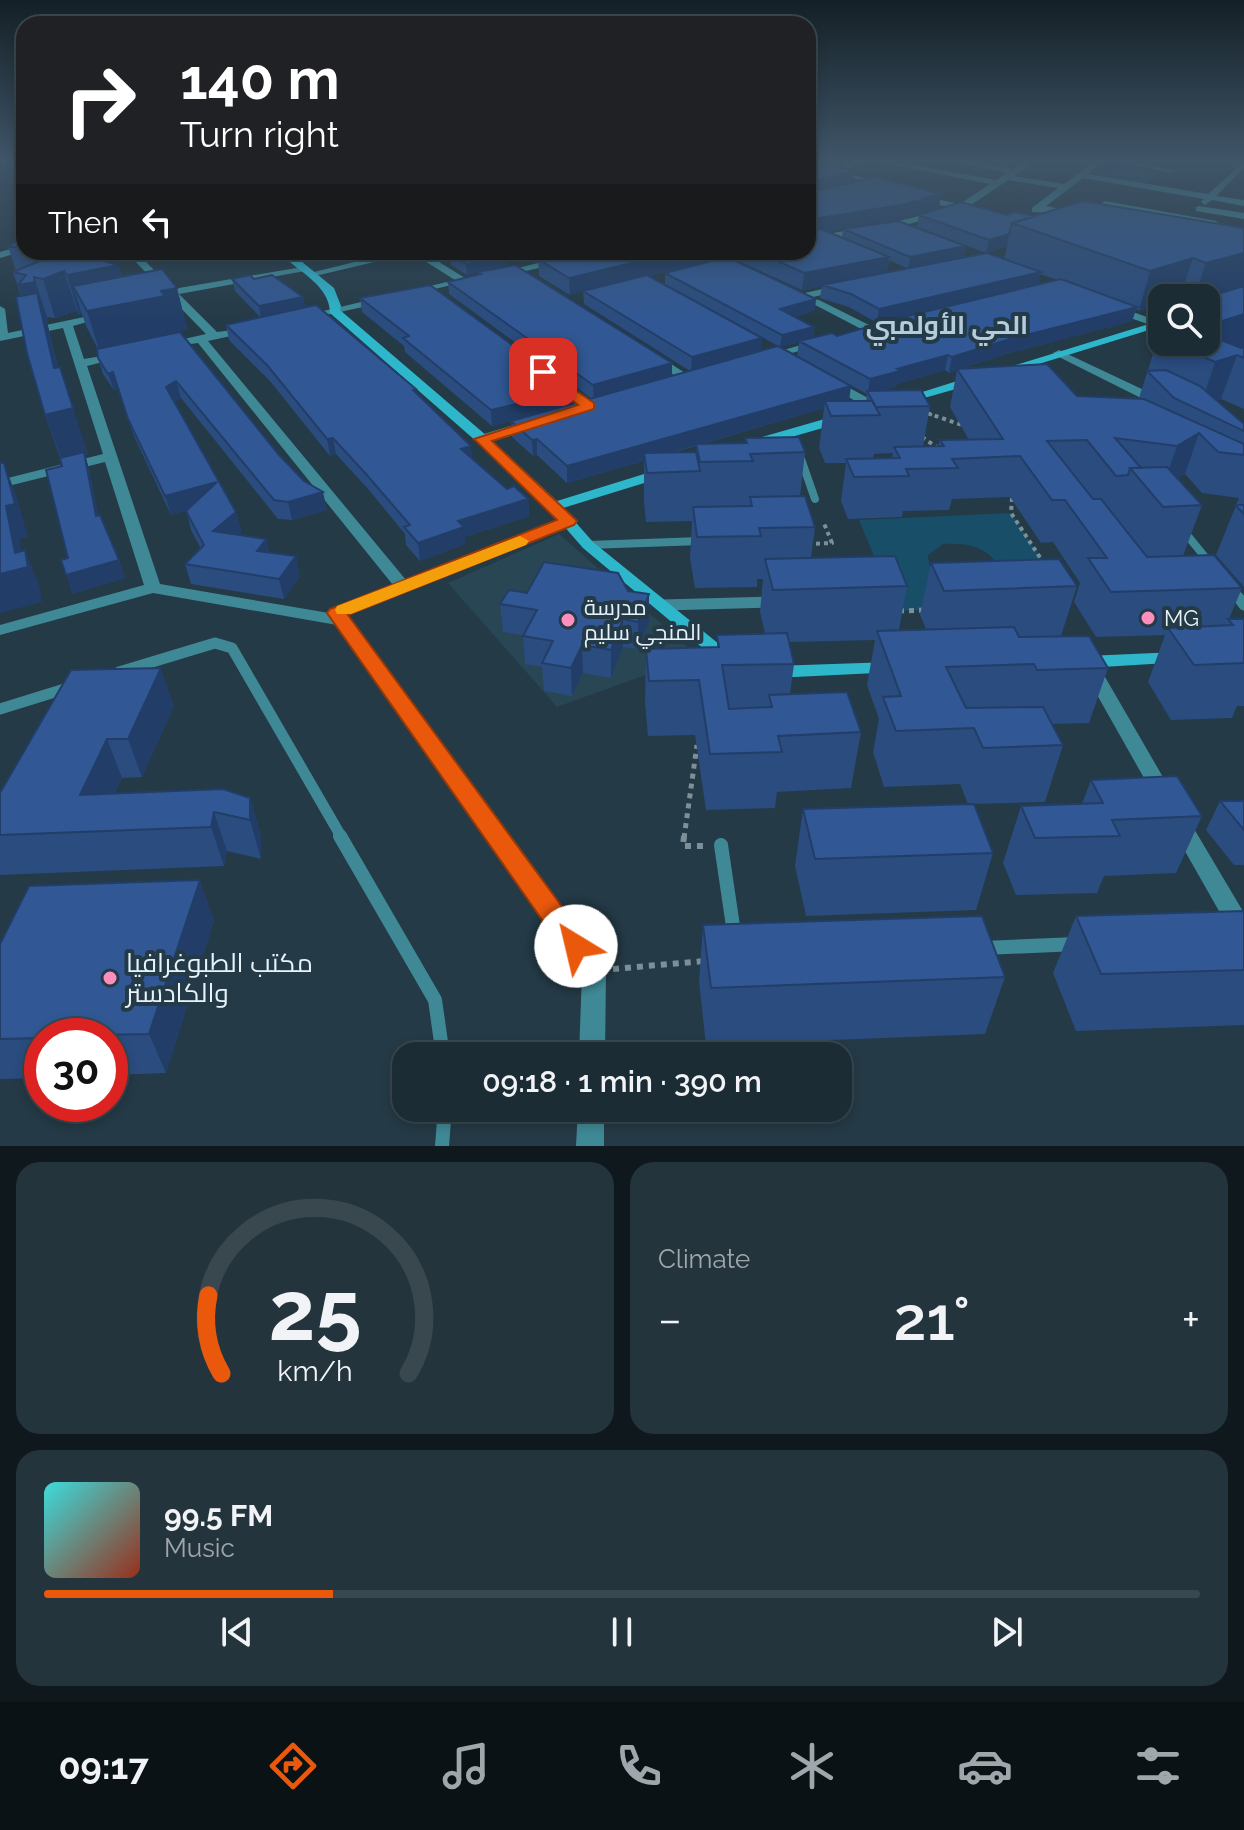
<!DOCTYPE html>
<meta charset="utf-8">
<style>
:root{--surface:#1b2c34;--page:#24343c;--text:#f1f3f6;--muted:#a0a7ac;--line:#39484f;--accent:#ea580c}
body{margin:0;font-family:Raleway,Cairo,sans-serif;background:var(--page);color:var(--text);height:100vh;display:flex;flex-direction:column;font-size:30px;white-space:nowrap}
*{box-sizing:border-box;margin:0}
p{font-size:26px;color:var(--muted)}
.icon{flex:none;width:44px;height:44px;fill:none;stroke:currentColor;stroke-width:2;stroke-linecap:round;stroke-linejoin:round}
.map{position:relative;height:1146px;overflow:hidden}
.panel{display:flex;flex-direction:column;gap:16px;padding:16px;background:#0f181d;flex:1}
.panel>*{flex:none}
.top-card{position:absolute;left:16px;top:16px;width:800px;height:244px;border-radius:24px;box-shadow:0 4px 12px #0003,0 0 0 2px var(--line);background:#202124;color:#fff;overflow:hidden}
.controls{position:absolute;left:1148px;top:284px;display:grid;gap:16px}
.controls a{display:grid;place-items:center;width:72px;height:72px;border-radius:16px;background:var(--surface);box-shadow:0 4px 12px #0003,0 0 0 2px var(--line);font-size:40px}
.speed{position:absolute;left:24px;top:1018px;display:flex;gap:16px;font-size:40px;font-weight:700;text-align:center}
.speed>*{display:grid;place-content:center;width:104px;height:104px;border-radius:50%;background:var(--surface);box-shadow:0 4px 12px #0003,0 0 0 2px var(--line);line-height:1}
.speed .limit{border:12px solid #d22;background:#fff;color:#111}
.pin{position:absolute;display:grid;place-items:center;width:68px;height:68px;color:#fff;margin:-34px;border-radius:16px;box-shadow:0 4px 12px #0006}
.me{position:absolute;width:88px;margin:-44px;rotate:324deg;stroke-linejoin:round;filter:drop-shadow(0 0 6px #0008)}
.turn{display:flex;align-items:center;gap:28px;height:168px;padding:0 32px;font-size:36px}
.turn .icon{width:104px;height:104px;stroke-width:2.5}
.turn b{display:block;font-size:56px;line-height:68px}
.then{display:flex;align-items:center;height:76px;padding:0 32px;background:#0003;gap:16px;font-size:30px}
.big{font-size:60px;font-weight:600;line-height:1.1}
.panel .card{flex:1;display:flex;flex-direction:column;justify-content:center;gap:12px;min-width:0;padding:0 28px;border-radius:24px;background:var(--page)}
.panel .dial{align-items:center;gap:0}
.dial svg{height:208px;overflow:visible;fill:none;stroke:var(--line);stroke-width:7;stroke-linecap:round;text-anchor:middle}
.dial text{fill:var(--text);stroke:none}
.song{display:flex;align-items:center;gap:24px}
.cover{width:96px;height:96px;border-radius:12px;background:linear-gradient(135deg,hsl(180 70% 55%),hsl(10 70% 35%))}
.played{height:8px;border-radius:4px;background:linear-gradient(90deg,var(--accent) 25%,var(--line) 25%)}
.keys{display:flex;justify-content:space-around;direction:ltr}
.heat{display:flex;justify-content:space-between;align-items:center;font-size:44px;direction:ltr}
.panel .tiles{flex:1;display:grid;gap:16px;grid-template-columns:1fr 1fr}
.card:last-child{grid-column:span 2}
.trip{position:absolute;left:392px;top:1042px;width:460px;height:80px;border-radius:24px;background:var(--surface);box-shadow:0 4px 12px #0003,0 0 0 2px var(--line);font-weight:600;line-height:80px;text-align:center}
.tabs{display:flex;height:128px;justify-content:space-around;align-items:center;background:#0b1215;color:var(--muted)}
.tabs .icon{width:56px;height:56px}
.tabs .on{color:var(--accent)}
.tabs b{font-size:36px;color:var(--text)}
.map>svg:first-child{display:block}
</style>
<div class="map">
<svg width="1244" height="1146" viewBox="0 0 1244 1146">
<rect width="100%" height="100%" fill="#243a46"/>
<path fill="#294655" d="M559,534L698,656L557,707L448,583Z"/>
<path fill="#194e69" fill-rule="evenodd" d="M1110,163L1159,171L1144,183L1094,174Z
M1011,513L1043,561L1057,606L897,611L859,520ZM943,544C964,543 983,545 996,562L935,571L929,565L928,555Z"/>
<g fill="none" stroke-linecap="round" stroke-linejoin="round">
<path stroke="#7d8f99" stroke-width="3" stroke-dasharray="3 3" stroke-linecap="butt" d="M925,412L932,415"/>
<path stroke="#7d8f99" stroke-width="4" stroke-dasharray="4 4" stroke-linecap="butt" d="M927,413L962,425
M922,437L938,448
M1012,498L1011,513L1043,562
M808,544L832,543L823,521"/>
<path stroke="#7d8f99" stroke-width="5" stroke-dasharray="5 5" stroke-linecap="butt" d="M899,611L926,610
M684,838L697,745"/>
<path stroke="#7d8f99" stroke-width="6" stroke-dasharray="6 6" stroke-linecap="butt" d="M684,836L683,846H707
M613,969L704,961"/>
<path stroke="#3f8996" stroke-width="8" d="M801,459L815,499
M1183,530L1209,562
M588,545L701,541
M1231,589L1239,599"/>
<path stroke="#3f8996" stroke-width="11" d="M1238,597L1244,605
M663,605L773,602
M119,672L215,643L232,648L342,838
M0,709L71,687"/>
<path stroke="#3f8996" stroke-width="14" d="M340,836L435,1000L443,1056
M721,845L734,933
M984,948L1077,944
M442,1146L445,1108"/>
<path fill="#3f8996" fill-rule="evenodd" d="M854,160H865L844,172L886,184V188L808,165V161L836,169Z
M868,160H887L996,180L1007,173L946,160H965L1013,169L1026,160H1036L1014,176L1064,184L1096,160H1105L1088,174L1208,194L1244,162V168L1216,196L1244,200V206L1212,200L1205,205L1201,202L1204,199L1083,178L1046,206L1075,212V216C1061,216 1046,212 1032,212V208L1058,188L1008,180L968,207L974,208V212L962,210L886,230L883,229V225L951,208L917,199V195L960,204L990,184Z
M1110,160H1128L1176,171L1172,173Z
M1105,201L1216,221L1220,224L1216,227L1102,206L1101,204Z
M1199,206L1244,213V219L1196,211V207Z
M864,228L869,231L867,233L808,243V237Z
M24,245V251L0,258V252Z
M126,252H136L173,289L308,266V270L305,271L179,294L217,332L249,328V332L208,341L406,580L563,518L568,517L575,521L573,524L347,615L603,963L606,971L605,1056H579L582,973L337,625L153,593L0,635V625L144,585L105,462L0,488V480L103,454L63,328L0,341V306L5,309L8,333L103,313L108,316L73,326L84,359L120,353L126,356L87,366L160,584L329,613L331,609L393,585L198,343L162,348V344L206,334Z
M302,252H321L291,260L286,257Z
M395,252H423L465,278L473,280L409,295V291L455,280L412,253L311,277L306,274Z
M702,252H715L745,268L737,270Z
M558,258L563,261L561,263L503,276L498,273Z
M840,285L844,286V290L813,297L875,328V332H867L796,295Z
M382,297L386,298V302L303,320L298,317Z
M1111,307H1119L1161,322L1162,325L1153,326L1111,311Z
M819,340L823,341V345L768,359L762,356Z
M1059,350L1163,399L1165,402L1159,406L1155,405L1055,355L1053,353Z
M653,354L657,355L693,378L687,382L683,381L649,359L647,357Z
M557,378L593,403V409H585L553,385L551,382Z
M833,379L881,405L883,408L881,411H873L829,386L827,383Z
M530,420L535,421V427L482,443L475,439L477,436Z
M1092,664L1098,666L1101,670L1171,791L1174,796L1171,801L1164,804L1157,801L1083,670L1086,666Z
M1180,815L1187,817L1244,913V944L1236,941L1169,823L1173,817Z
M578,1108H604V1146H576Z"/>
<path fill="#2eb6cb" fill-rule="evenodd" d="M279,252H290L334,288L341,306L340,310L487,436L557,501L657,470H667L669,473L667,476L563,508L593,542L735,657L738,661L735,665H723L583,548L549,509L477,442L330,313C330,285 298,272 279,252Z
M1162,320V326L1003,375L999,376L993,372Z
M973,376L977,377V383L903,404L897,400Z
M842,414L847,415V421L757,447L750,443L752,440Z
M1178,652L1184,654L1187,658L1184,662L1086,668L1080,666L1077,662L1080,658L1086,656Z
M891,662L897,664L900,668L897,672L774,678L768,676L765,672L768,668L774,666Z"/>
</g>
<path fill="#2a4c7f" fill-rule="evenodd" d="M854,171L852,183L941,194L939,209L903,219L858,226L964,257L986,253L917,227L919,215L1036,216L1244,228V409L1221,399L1217,401L1244,424V587L1216,555L1239,498L1202,493L1185,474L1177,478L1202,505L1183,556L1242,588L1229,619H1244V706H1237L1232,718L1171,720L1148,682L1165,635L1096,637L1074,602L1080,583L1053,542L1041,543L1010,497L952,499L949,510L903,511L902,517L848,519L841,501L846,463H825L819,448L824,408L702,444L745,443V438L805,452L800,497L815,527L811,558L907,586L899,630L926,629L920,615L931,563L1077,586L1061,636L1108,668L1089,723L1052,724L1063,745L1045,802L968,804L960,784L884,787L873,752L879,719L867,685L875,640L789,642L794,664L790,694L861,732L851,788L777,792L775,808L706,810L695,735L648,736L645,703L646,649L717,647V635L765,634L760,612L763,579H757V587L695,588L690,558L692,521L646,522L644,502V461L567,483L537,455L533,456L512,437L511,421L515,420L492,426L405,352L404,346L362,312L360,298L574,404L592,399L449,294L448,282L478,274V272L467,275L451,265L450,254L507,255V266L672,376L690,371L584,304L583,291L570,295L539,276L538,259L570,252H711V260L648,276L761,351L849,401H866L867,394L797,356L799,342L780,347L665,284V273L815,310L794,317L814,327L813,338L837,336L889,320L877,323L849,307L820,298L822,286L802,290L741,262L742,252H808ZM843,229L842,237L828,231ZM1007,246L1004,259L986,253ZM889,260L907,268L887,272ZM1040,274L1058,280L1038,285ZM1180,297L1206,298V342H1162V337L1158,338L1139,398L1077,396L960,369L1006,354L1132,321L1136,309L1139,311L1162,303V298ZM945,370L949,373L957,370L950,407L969,440H940L938,446L923,447L930,406L881,391L897,386V384ZM696,446V452L671,453ZM893,453L892,458L873,459L874,454Z
M24,235V252H107L110,263L122,277L177,288L187,329L174,332L175,333L327,510L292,520L278,519L181,398L174,402L236,512L241,531L237,535L266,539L269,552L300,576L284,599L191,584L185,564L201,549L191,530L186,510L171,515L134,436L118,389L114,390L103,374L98,358V349L86,326L82,314L79,315L77,311L55,318L47,317L48,322H47L58,367L88,455H85L89,469L98,516L119,560L125,578L72,594L68,558L60,458L45,415L21,296L13,272L16,271L8,247Z
M232,279H254L305,307L416,393L472,458L507,489L528,499L529,516L465,537V544L420,561L406,545L405,534L369,490L336,454L330,456L270,381L229,340L226,325L260,317L235,291Z
M628,591L649,594V622L638,649L623,647L611,678L583,673L572,696L544,691L542,667L525,664L523,635L503,632L500,604L527,593Z
M174,706L142,777L122,778L115,793L250,798L261,837V859L227,851L224,866L0,875V793Z
M1091,780L1202,816L1176,873L1104,876L1097,893L1016,895L1003,863L1021,806L1082,804Z
M1220,801H1244V865H1234L1206,830Z
M803,809L993,853L976,910L806,916L795,866Z
M1244,911V1025L1076,1031L1053,973L1076,916Z
M214,920L166,1073L110,1075V1036H42V1078L0,1079V944Z
M703,925L1005,977L985,1034L706,1045L699,982Z"/>
<path fill="#223e68" d="M854,171L852,185L808,196L809,182Z
M941,194L939,209L903,219L808,235V220Z
M1009,234L1007,246L986,253L989,240Z
M966,246L964,258L908,269L910,257Z
M80,252H107L111,266L119,265L130,303L161,291L177,288L187,329L174,332L176,337L100,353L87,311L73,286L82,314L79,315L67,275L86,272Z
M678,252H711V260L570,295L569,278Z
M1244,253V287L1206,298H1194L1206,263Z
M507,255V266L467,275L466,264Z
M889,257L887,273L802,290L804,273Z
M1193,258L1180,297L1162,298V303L1139,311L1150,271Z
M64,271L77,311L55,318L43,279Z
M1041,272L1038,285L877,323L879,309Z
M34,277L47,317L48,322H47L68,409L60,367L88,455H85L89,469L102,534L62,461L45,415L32,325L18,285Z
M303,297L306,309L261,318L259,306Z
M816,299L815,310L779,321L780,309Z
M1137,307L1132,321L1006,354L949,373L952,357L1010,339Z
M1244,314V351L1206,338L1210,325Z
M814,327L813,339L780,347L782,335Z
M762,338L761,352L691,372L692,357Z
M948,355L945,370L897,384V386L869,394L868,392L870,379L897,369Z
M1237,355L1221,399L1200,407L1215,362Z
M672,363V377L594,400L593,385Z
M113,372L118,389L114,390L108,374Z
M176,381L181,398L171,404L166,387Z
M851,386L849,401H825L824,408L645,460L644,453V461L567,483V466Z
M574,390V405L492,426L491,410Z
M1199,433L1185,474L1163,487L1177,446Z
M333,438L336,454L330,456L327,439Z
M537,439V455L533,456L532,440Z
M471,446L473,462L461,449Z
M4,463L16,495L28,537L19,539L25,568V550L39,585L42,602L0,613V574L15,553L6,506Z
M217,482L222,501L171,515L165,496Z
M323,492L327,510L292,520L288,502Z
M528,499L529,516L465,537V544L420,561L418,543L458,521Z
M236,512L241,531L219,551L213,531Z
M266,539L271,558L257,551Z
M296,556L300,576L284,599L279,579Z
M119,560L125,578L72,594L66,575Z
M649,594V622L638,649V622Z
M623,619V647L611,678V650Z
M582,645L583,673L572,696L571,668Z
M161,668L174,706L142,777L128,739Z
M107,739L122,778L97,831L80,795Z
M250,798L261,837V859L250,820Z
M214,812L227,851L224,866L211,827Z
M200,880L214,920L166,1073L149,1034Z"/>
<path fill="#315894" stroke="#223e68" stroke-width="2" d="M808,160H815L854,171L809,182L808,189Z
M875,177L941,194L906,204L808,220V193Z
M1082,201L1244,228V253L1206,263L1193,258L1150,271L1012,223Z
M961,202L1007,215L1014,212L1036,216L1012,223L1009,234L989,240L919,215Z
M898,221L966,246L910,257L843,229Z
M821,229L889,257L804,273L757,252H808V230Z
M24,235V247H8Z
M62,252H68L119,265L67,275L64,271L43,279L34,277L35,282L18,285L26,275L13,272Z
M458,252H501L507,255L466,264L450,254Z
M570,252H678L569,278L538,259Z
M987,253L1041,272L879,309L851,294L822,285Z
M727,257L816,299L780,309L814,327L782,335L665,273Z
M515,265L672,363L593,385L448,282L481,274L478,272Z
M162,269L177,288L161,291L165,296L87,311L73,286Z
M250,275L254,279L272,275L303,297L259,306L232,279Z
M647,275L762,338L692,357L583,291Z
M1061,279L1137,307L1010,339L952,357L948,355L897,369L900,371L870,379L799,341L832,333L837,336L895,319Z
M430,285L574,390L491,410L403,338L409,336L360,298Z
M1244,286V314L1210,325L1206,323V298H1204Z
M37,293L54,368L60,367L73,408L45,415L27,353L16,297Z
M316,305L416,389L413,390L471,446L461,449L507,489L514,486L528,499L458,521L464,527L418,543L404,527L410,525L366,474L333,438L327,439L267,365L226,325Z
M180,332L279,455L304,481L323,492L288,502L274,500L176,381L166,387L236,512L213,531L266,539L257,551L296,556L279,579L185,564L204,545L186,511L217,482L165,496L128,419L113,372L108,374L98,358L97,349Z
M1206,334L1241,348H1244V358L1237,355L1215,362L1167,342H1206Z
M778,346L851,386L567,466L537,439L532,440L511,421Z
M1047,364L1077,396L1144,399L1244,444V455L1218,452L1199,433L1177,446L1115,438L1141,468H1130L1128,475L1116,476L1087,440L1047,441L1093,499H1101L1147,557L1214,555L1242,588L1111,592L1088,558H1107L1065,500H1052L1020,456L952,459L958,468L906,469L909,476L854,477L846,459L900,458L894,447L944,446L940,440L1003,439L957,369Z
M1166,370L1200,386L1244,424V431L1174,398L1147,371Z
M921,390L930,406L876,407L867,391Z
M825,401H872L880,415L831,416Z
M799,437L805,452L750,454L753,461L700,462L696,444L747,443L745,438Z
M84,452L96,516L100,515L119,560L66,575L61,560L68,558L46,470L62,466L60,458Z
M696,452L700,471L647,473L644,453Z
M0,463H4L15,504L6,506L15,553L25,550L28,567L0,574Z
M1167,467L1202,505L1163,507L1130,468Z
M805,496L815,527L759,528L761,536L697,537L693,507L752,506L750,497Z
M1235,505H1244V514Z
M895,556L907,586L773,590L765,559Z
M1059,559L1077,586L944,591L931,563Z
M544,562L618,573L628,591L649,594L638,622L623,619L611,650L582,645L571,668L542,663L553,641L523,636L537,610L500,604L509,590L527,593Z
M1228,619H1244V663L1194,665L1168,628L1233,625Z
M1014,627L1019,637L1089,636L1108,668L1037,670L1034,664L946,667L966,708L1043,707L1063,745L983,748L974,728L896,731L883,697L901,696L877,631Z
M787,633L794,664L722,665L729,709L772,707L769,695L847,692L861,732L778,736L782,752L710,754L699,680L649,681L646,649L719,647L717,635Z
M161,668L128,739H107L80,795L223,789L250,798V820L214,812L211,827L0,835V793L71,670Z
M1177,776L1202,816L1112,820L1120,836L1035,838L1021,806L1103,803L1091,780Z
M1220,801H1244V830Z
M974,804L993,853L815,859L803,809Z
M200,880L149,1034L42,1036V1038L0,1039V944L29,886Z
M1244,911V970L1101,974L1076,916Z
M982,916L1005,977L711,988L703,925Z"/>
<linearGradient id="sky" x2="0" y2="1"><stop stop-color="#142026"/><stop offset="0.5" stop-color="#3f5568"/><stop offset="1" stop-color="#3f5568" stop-opacity="0"/></linearGradient>
<rect width="1244" height="321" fill="url(#sky)"/>
<path fill="#ea580c" stroke="#983908" stroke-width="2" d="M543,368L594,403V409L492,441L574,518L577,521L574,525L348,615L585,938L589,946L585,954L576,958L566,954L327,613L330,609L557,520L474,439L578,405L539,375L537,372Z"/>
<path fill="#f59e0b" d="M520,536L529,541L526,545L351,614H337L335,610L337,606Z"/>
<g fill="#fe8ebe" stroke="#243a46" stroke-width="3">
<circle cx="1148" cy="618" r="8"/>
<circle cx="568" cy="620" r="8"/>
<circle cx="110" cy="978" r="8"/>
</g>
<g text-anchor="middle" dominant-baseline="central" stroke-width="8" stroke-linejoin="round" paint-order="stroke">
<g font-size="22" fill="#e6f3fb" stroke="#243a46" text-anchor="start">
<text x="584" y="607">مدرسة<tspan x="584" dy="25">المنجي سليم</tspan></text>
<text x="1164" y="618">MG</text>
</g>
<g font-size="26" font-weight="bold" fill="#b4cddd" stroke="#243a46">
<text x="947" y="325">الحي الأولمبي</text>
</g>
<g font-size="26" fill="#e6f3fb" stroke="#243a46" text-anchor="start">
<text x="126" y="963">مكتب الطبوغرافيا<tspan x="126" dy="30">والكادستر</tspan></text>
</g>
</g>
</svg>
<div class="controls">
<a><svg class="icon" aria-label="search" viewBox="0 0 24 24"><circle cx="10" cy="10" r="6"/><path d="M15 15l6 6"/></svg></a>
</div>
<div class="speed"><div class="limit">30</div></div>
<div class="pin" style="left:543px;top:372px;background:#d93025"><svg class="icon" aria-label="arrive" viewBox="0 0 24 24"><path d="M6 21V4h12l-3 4 3 4H6"/></svg></div>
<svg class="me" style="left:576px;top:946px" viewBox="-20 -20 40 40"><circle r="19" fill="#fff"/><path d="M0-13L10 11 0 6-10 11z" fill="#ea580c"/></svg>
<div class="trip">09:18 · 1 min · 390 m</div>
<div class="top-card">
<div class="turn"><svg class="icon" aria-label="right" viewBox="0 0 24 24"><path d="M7 20v-9h11M14 6l5 5-5 5"/></svg><div><b>140 m</b>Turn right</div></div>
<div class="then">Then<svg class="icon" aria-label="left" viewBox="0 0 24 24"><path d="M17 20v-9H6M10 6l-5 5 5 5"/></svg></div>
</div>
</div>
<section class="panel">
<div class="tiles">
<div class="card dial"><svg viewBox="0 0 100 80">
<path d="M14 69A42 42 0 1 1 86 69"/>
<path d="M14 69A42 42 0 0 1 9 39" stroke="#ea580c"/>
<text x="50" y="56" font-size="32" font-weight="700">25</text>
<text x="50" y="72" font-size="11">km/h</text>
</svg></div>
<div class="card"><p>Climate</p>
<div class="heat"><a>−</a><b class="big">21°</b><a>+</a></div>
</div>
<div class="card">
<div class="song"><i class="cover"></i><div><b>99.5 FM</b><p>Music</p></div></div>
<div class="played"></div>
<div class="keys"><svg class="icon" aria-label="previous" viewBox="0 0 24 24"><path d="M18 5L8 12l10 7zM5 5v14"/></svg><svg class="icon" aria-label="pause" viewBox="0 0 24 24"><path d="M8 5v14M16 5v14"/></svg><svg class="icon" aria-label="next" viewBox="0 0 24 24"><path d="M6 5l10 7-10 7zM19 5v14"/></svg></div>
</div>
</div>
</section>
<nav class="tabs">
<b>09:17</b>
<svg class="icon on" aria-label="directions" viewBox="0 0 24 24"><path d="M12 3l9 9-9 9-9-9zM9 14v-3h6M13 9l2 2-2 2"/></svg>
<svg class="icon" aria-label="music" viewBox="0 0 24 24"><path d="M9 18V5l10-2v13"/><circle cx="6" cy="18" r="3"/><circle cx="16" cy="16" r="3"/></svg>
<svg class="icon" aria-label="phone" viewBox="0 0 24 24"><path d="M5 4h4l2 5-3 2q2 4 5 5l2-3 5 2v4C11 20 4 13 5 4z"/></svg>
<svg class="icon" aria-label="climate" viewBox="0 0 24 24"><path d="M12 3v18M4 7l16 10M4 17L20 7"/></svg>
<svg class="icon" aria-label="car" viewBox="0 0 24 24"><path d="M5 17H2v-5l4-1 3-4h7l3 4 3 1v5h-3M9 17h6M6 11h13"/><circle cx="7" cy="17" r="2"/><circle cx="17" cy="17" r="2"/></svg>
<svg class="icon" aria-label="filters" viewBox="0 0 24 24"><path d="M4 7h16M4 17h16"/><circle cx="9" cy="7" r="2"/><circle cx="15" cy="17" r="2"/></svg>
</nav>
